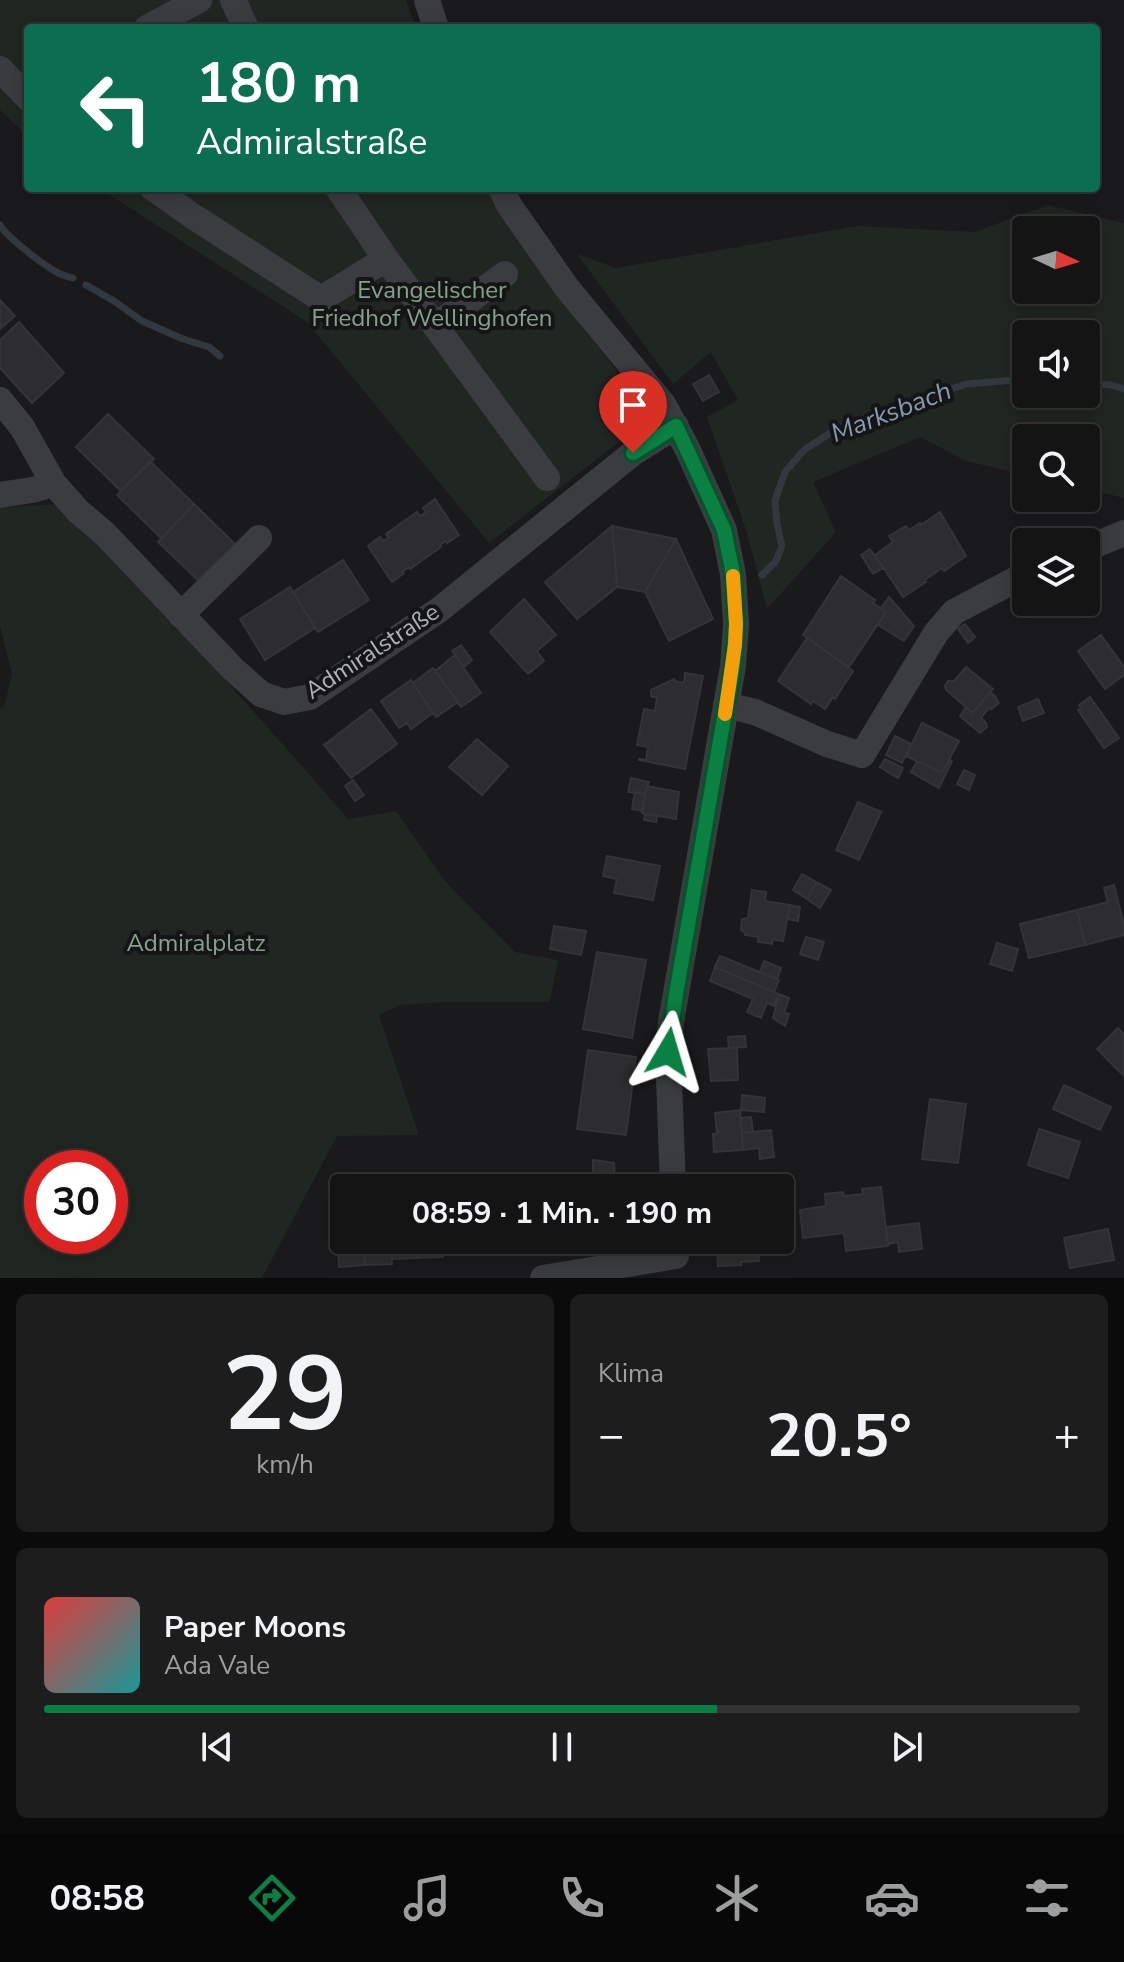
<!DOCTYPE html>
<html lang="de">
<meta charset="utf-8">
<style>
:root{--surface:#141415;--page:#1d1d1e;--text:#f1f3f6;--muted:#9d9ea0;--line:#333334;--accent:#0b8043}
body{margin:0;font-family:"Nunito Sans",sans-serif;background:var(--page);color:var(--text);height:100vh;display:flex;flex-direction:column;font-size:30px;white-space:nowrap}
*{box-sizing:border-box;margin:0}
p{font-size:26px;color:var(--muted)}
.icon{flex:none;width:44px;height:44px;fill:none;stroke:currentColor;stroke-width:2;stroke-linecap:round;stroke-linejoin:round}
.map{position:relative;height:1278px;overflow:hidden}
.panel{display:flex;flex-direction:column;gap:16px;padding:16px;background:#0b0b0c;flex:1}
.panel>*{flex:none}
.banner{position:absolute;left:24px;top:24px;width:1076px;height:168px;border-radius:8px;box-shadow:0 4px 20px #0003,0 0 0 2px var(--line);background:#0b6e4f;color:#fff;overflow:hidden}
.needle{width:52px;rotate:94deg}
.fabs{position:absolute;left:1012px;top:216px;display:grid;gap:16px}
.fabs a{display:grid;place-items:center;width:88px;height:88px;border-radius:8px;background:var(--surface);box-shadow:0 4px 20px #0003,0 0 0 2px var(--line);font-size:40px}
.speed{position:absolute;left:24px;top:1150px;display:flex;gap:16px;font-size:40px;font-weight:700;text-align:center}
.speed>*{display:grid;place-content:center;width:104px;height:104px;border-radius:50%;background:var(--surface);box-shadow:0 4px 20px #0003,0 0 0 2px var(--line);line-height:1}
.speed .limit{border:12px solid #d22;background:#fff;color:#111}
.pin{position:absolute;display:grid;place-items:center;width:68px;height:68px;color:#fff;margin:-82px -34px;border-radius:50% 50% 50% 0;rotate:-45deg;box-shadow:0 0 8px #0007}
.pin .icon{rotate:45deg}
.me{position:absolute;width:88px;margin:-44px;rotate:7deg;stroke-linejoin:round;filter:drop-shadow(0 0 6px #0008)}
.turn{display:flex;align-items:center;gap:28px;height:168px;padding:0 40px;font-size:36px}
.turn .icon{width:104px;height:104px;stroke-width:2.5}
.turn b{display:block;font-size:56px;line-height:68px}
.big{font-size:60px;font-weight:700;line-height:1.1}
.panel .card{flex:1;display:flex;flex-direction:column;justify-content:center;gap:12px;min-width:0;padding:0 28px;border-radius:12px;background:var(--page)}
.panel .dial{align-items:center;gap:0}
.dial b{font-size:104px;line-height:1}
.song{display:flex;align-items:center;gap:24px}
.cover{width:96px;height:96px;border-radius:12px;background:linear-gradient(135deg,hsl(0 70% 55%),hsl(180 70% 35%))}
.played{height:8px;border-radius:4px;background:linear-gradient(90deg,var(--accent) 65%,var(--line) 65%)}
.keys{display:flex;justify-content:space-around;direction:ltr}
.heat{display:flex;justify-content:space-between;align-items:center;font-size:44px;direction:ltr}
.panel .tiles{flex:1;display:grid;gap:16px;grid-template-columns:1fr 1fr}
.card:last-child{grid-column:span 2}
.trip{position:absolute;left:330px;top:1174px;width:464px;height:80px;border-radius:8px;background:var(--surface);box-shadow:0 4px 20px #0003,0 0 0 2px var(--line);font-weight:700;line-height:80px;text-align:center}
.tab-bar{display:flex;height:128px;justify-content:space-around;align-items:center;background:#080808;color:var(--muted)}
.tab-bar .icon{width:56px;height:56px}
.tab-bar .active{color:var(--accent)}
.tab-bar b{font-size:36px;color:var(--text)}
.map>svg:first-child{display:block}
</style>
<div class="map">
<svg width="1124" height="1278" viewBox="0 0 1124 1278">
<rect width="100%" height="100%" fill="#1a1a1c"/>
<path fill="#202621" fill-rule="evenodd" d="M0,0H406L416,28H28V137L0,110Z
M99,188H486L510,229L651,417L489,543L307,322Z
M1048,205L1124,223V498L1086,489V438H1026V475L966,461L920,437L813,482L836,532L767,609L746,530L707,417L738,400L711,352L673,384L577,254L616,268L857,226L975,232ZM1086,230V290H1026V230ZM1086,334V394H1026V334Z
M66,504C160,609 256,712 348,819L396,811L445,881L515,952L558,960L550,1002H443L400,1005L379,1015L419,1135L337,1136L262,1278H0V708L4,707L12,674L0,627V507ZM42,1168H110V1236H42Z"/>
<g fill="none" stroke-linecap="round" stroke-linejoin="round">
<path stroke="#31383f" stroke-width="7" d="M0,225C7,237 42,264 55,271C60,275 67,276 73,278
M86,285L114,301L142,321L183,339L209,347L220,356
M1086,383L1111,385L1124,389
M762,575L776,561L782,546L777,524L775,500L785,472L804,450L838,428L889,408L967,384L1026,379"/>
</g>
<path fill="#2d2d2f" stroke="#343437" stroke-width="2" d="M0,300L15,316L0,329Z
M19,322L64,373L32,403L0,368V340Z
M709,375L719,392L703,401L693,384Z
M108,414L154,459L121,491L76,447Z
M150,461L194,504L162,539L117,495Z
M435,499L459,535L447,543L446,541L440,545L441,547L410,569L409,567L403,571L404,573L392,582L368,546L380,537L383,541L389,538L386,534L417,512L420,516L426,512L423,508Z
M194,504L239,548L203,585L158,542Z
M940,512L966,556L944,571L942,568L925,580L926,582L903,597L875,555L893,542L889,536L906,526L909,530L920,523L921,525Z
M612,526L617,587L577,619L545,582Z
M612,526L676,539L645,592L617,587Z
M676,539L713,619L669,641L645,592Z
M870,549L883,568L873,574L861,555Z
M343,560L369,600L318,632L293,592Z
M841,576L875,600L873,603L886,612L849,667L803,635Z
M290,587L315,628L265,660L240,619Z
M889,597L914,626L904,641L878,625L886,612L881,608Z
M524,599L556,635L537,651L544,661L528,674L490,632Z
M965,624L975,637L968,643L958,629Z
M1101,635L1124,667V675L1105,689L1078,651Z
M807,638L853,671L835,699L833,697L825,709L813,701L811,704L778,681Z
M461,645L472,660L464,667L452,651Z
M455,655L481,693L461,707L435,671Z
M966,667L993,689L973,713L946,690L945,686L948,681H954Z
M433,668L458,702L436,717L413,683Z
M685,673L703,676L685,769L639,760V759L646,760L648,747L637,745L644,709L655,711L657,698L651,696V690L674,679L675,681L684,683Z
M411,680L433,713L411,729L407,723L399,728L381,701Z
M990,692L995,696L999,703L991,709L989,708L981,718L986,723L987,727L980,733L960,716L966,707L973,713Z
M1090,697L1119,738L1104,748L1078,710L1081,708L1079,705Z
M1038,699L1044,713L1023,721L1018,707Z
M371,709L397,744L351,778L324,745Z
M922,723L959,741L942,773L906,756Z
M895,736L911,744L902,763L886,755Z
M477,739L508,766L482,795L449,767Z
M885,759L903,768L898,778L880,767Z
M949,759L952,761L939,788L911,772L917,761L942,773Z
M964,770L975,775L969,790L957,784Z
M631,778L649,782L645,794L628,792Z
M353,780L364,795L355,801L345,786Z
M647,786L679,792L676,819L642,813Z
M635,792L645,794L642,811L632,809Z
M858,802L881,812L859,860L836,850Z
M645,814L657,816L656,822L644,820Z
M607,856L660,866L653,900L614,893L617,879L603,876Z
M802,874L816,882L807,899L793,890Z
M816,882L831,890L820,908L807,899Z
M1114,885L1124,925V935L1085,945L1077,910L1108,902L1104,888Z
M752,890L766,892L765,901L790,905L783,941L773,939L772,944L758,942V937L745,935V933L741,930L742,919L748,918Z
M790,905L800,907L798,921L787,919Z
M1077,910L1085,945L1029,958L1020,924Z
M554,926L586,931L581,955L550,949Z
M806,937L824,942L818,960L800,954Z
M997,943L1018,949L1012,971L990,964Z
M597,952L646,960L632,1038L583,1029Z
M720,956L779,980L774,992L715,967Z
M764,961L781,968L777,979L760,972Z
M715,967L779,994L774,1006L767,1003L761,1018L747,1012L753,999L710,981Z
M779,994L789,998L784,1013L789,1014L785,1026L773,1018Z
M1118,1028L1124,1034V1076L1097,1049Z
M745,1036L746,1047L729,1048L728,1037Z
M737,1048L738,1080L711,1081L708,1049Z
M588,1050L636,1057L626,1135L577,1129Z
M1064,1085L1111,1107L1100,1130L1053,1109Z
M742,1095L765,1098L764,1112L741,1110Z
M930,1099L966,1104L958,1163L922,1159Z
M740,1110L743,1150L714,1152L713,1134H717L715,1113Z
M751,1117L753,1132L742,1133L741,1118Z
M1039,1129L1080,1142L1068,1178L1028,1165Z
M771,1130L774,1157L760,1159L759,1148L743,1150L742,1133Z
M593,1160L614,1163L615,1178H593Z
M630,1177L631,1188H592V1178Z
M737,1182V1185L756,1184V1188H715V1183Z
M881,1187L888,1246L846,1251L844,1233L803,1238L800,1210L826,1206L825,1194L843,1192L844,1196L863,1194L862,1189Z
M337,1213H344V1227H337Z
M919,1223L922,1249L899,1252L898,1242L888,1244L886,1227Z
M337,1227H344V1240H364L365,1265L339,1267Z
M1108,1229L1114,1260L1070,1268L1064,1238Z
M364,1240H391L392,1264L365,1265Z
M391,1240H416L417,1258L392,1259Z
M416,1240H442L443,1257L417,1258Z
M442,1240H468V1250L442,1251Z
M468,1240H494V1249L468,1250Z
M494,1240H520V1242L494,1243Z
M717,1240H758L759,1261L741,1262V1265L718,1266Z"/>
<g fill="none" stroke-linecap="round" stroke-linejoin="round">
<path stroke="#3b3c40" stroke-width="26" d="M233,0L246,28
M427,0L436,28
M147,28L199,0
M0,69L28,98
M153,188L191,215L321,299L386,259
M338,188L386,259L547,478
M501,188L509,205L567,288L663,404L687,448L724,530L733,574L736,624L733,666L671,1022L668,1052L673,1188
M435,326L505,274
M0,400L22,427L54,484L78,511L105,534L233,669L261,694L284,702L310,697L439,610L633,453L676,426
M0,495L32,490L54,484
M1086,549L1124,533
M181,615L259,538
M726,705L755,712L827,744L862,755L936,633L954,612L1026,574
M543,1278L676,1256"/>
</g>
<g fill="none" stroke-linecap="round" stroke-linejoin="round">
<defs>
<path id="route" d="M633,453L676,426L724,530L733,574L736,624L733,666L676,994L668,1052"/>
</defs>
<use href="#route" stroke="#07532c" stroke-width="20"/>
<use href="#route" stroke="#0b8043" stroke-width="14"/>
<path stroke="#f59e0b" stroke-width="14" d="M725,714L735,645L736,624L733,576"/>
</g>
<g text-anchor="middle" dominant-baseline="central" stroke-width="8" stroke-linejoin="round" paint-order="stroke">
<g font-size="24" fill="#86a389" stroke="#151517">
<text x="432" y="290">Evangelischer<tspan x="432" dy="28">Friedhof Wellinghofen</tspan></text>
<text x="196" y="943">Admiralplatz</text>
</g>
<g font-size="24" fill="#adb1ba" stroke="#151517">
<text transform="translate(372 651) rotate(-33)">Admiralstraße</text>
</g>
<g font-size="26" font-style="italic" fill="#889cb1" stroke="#151517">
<text transform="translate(891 412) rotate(-21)">Marksbach</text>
</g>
</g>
</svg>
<div class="fabs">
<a><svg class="needle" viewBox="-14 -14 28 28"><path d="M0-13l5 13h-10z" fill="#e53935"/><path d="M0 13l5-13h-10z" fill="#9d9ea0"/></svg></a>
<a><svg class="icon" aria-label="sound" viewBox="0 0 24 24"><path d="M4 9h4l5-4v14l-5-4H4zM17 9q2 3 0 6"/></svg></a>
<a><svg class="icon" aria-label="search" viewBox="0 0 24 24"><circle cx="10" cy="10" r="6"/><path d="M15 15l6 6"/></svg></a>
<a><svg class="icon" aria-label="layers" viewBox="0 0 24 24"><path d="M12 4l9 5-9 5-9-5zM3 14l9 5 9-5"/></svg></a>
</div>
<div class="speed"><div class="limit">30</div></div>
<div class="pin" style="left:633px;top:453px;background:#d93025"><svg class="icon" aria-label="arrive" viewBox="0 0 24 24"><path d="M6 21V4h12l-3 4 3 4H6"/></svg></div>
<svg class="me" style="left:668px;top:1052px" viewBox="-20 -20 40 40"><path d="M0-17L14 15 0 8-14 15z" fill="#0b8043" stroke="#fff" stroke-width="4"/></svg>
<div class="trip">08:59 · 1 Min. · 190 m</div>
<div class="banner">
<div class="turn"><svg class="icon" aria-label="left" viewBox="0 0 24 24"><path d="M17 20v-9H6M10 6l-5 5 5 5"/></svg><div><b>180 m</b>Admiralstraße</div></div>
</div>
</div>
<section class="panel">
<div class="tiles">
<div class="card dial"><b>29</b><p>km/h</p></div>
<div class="card"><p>Klima</p>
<div class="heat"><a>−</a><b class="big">20.5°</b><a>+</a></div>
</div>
<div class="card">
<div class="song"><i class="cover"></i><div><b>Paper Moons</b><p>Ada Vale</p></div></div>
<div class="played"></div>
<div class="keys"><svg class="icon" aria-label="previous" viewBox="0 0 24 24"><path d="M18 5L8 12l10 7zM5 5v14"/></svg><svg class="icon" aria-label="pause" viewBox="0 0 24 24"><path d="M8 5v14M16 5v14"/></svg><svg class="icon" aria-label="next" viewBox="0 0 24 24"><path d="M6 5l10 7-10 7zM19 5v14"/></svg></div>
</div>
</div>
</section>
<nav class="tab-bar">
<b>08:58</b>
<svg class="icon active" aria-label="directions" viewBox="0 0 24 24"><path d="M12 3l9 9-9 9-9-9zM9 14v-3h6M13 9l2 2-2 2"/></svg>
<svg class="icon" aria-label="music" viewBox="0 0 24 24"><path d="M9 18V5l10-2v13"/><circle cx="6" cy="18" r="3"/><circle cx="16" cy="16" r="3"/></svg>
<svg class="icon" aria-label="phone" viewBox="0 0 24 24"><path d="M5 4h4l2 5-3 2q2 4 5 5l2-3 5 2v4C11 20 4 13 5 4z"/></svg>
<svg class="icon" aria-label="climate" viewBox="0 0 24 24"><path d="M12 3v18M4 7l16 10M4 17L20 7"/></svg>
<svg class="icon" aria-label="car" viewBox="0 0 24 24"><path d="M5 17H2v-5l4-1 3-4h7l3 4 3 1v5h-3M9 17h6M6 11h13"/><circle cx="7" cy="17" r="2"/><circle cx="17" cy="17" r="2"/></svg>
<svg class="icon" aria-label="filters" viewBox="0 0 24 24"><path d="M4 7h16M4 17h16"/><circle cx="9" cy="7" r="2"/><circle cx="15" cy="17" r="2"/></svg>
</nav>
